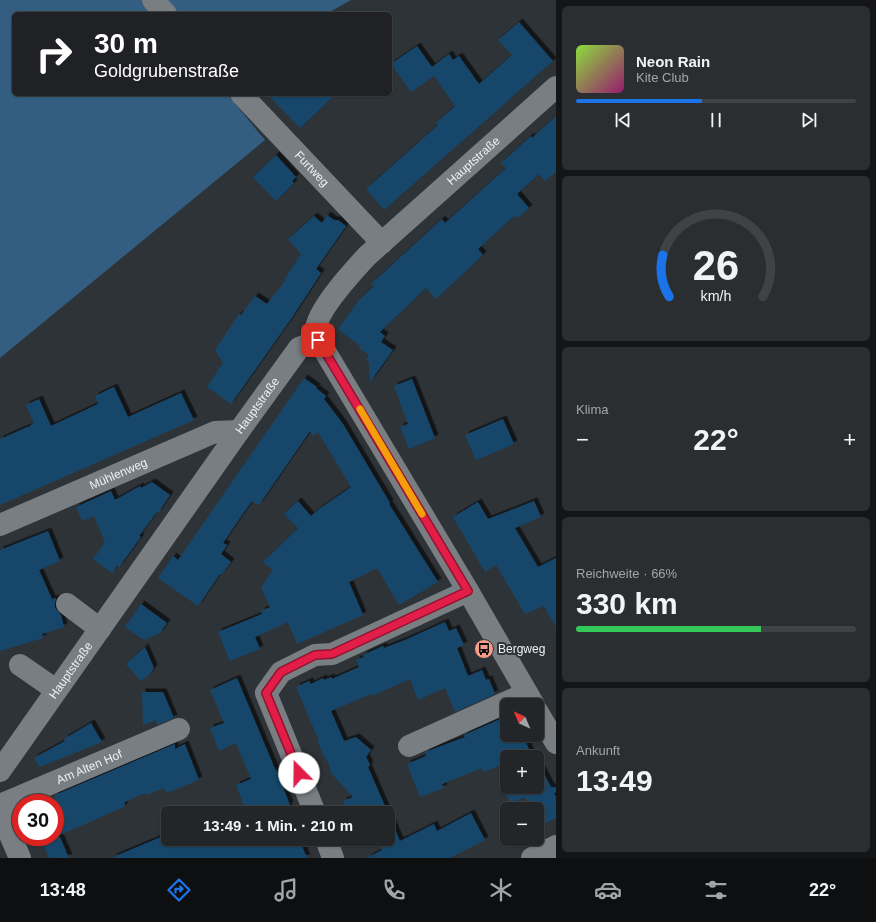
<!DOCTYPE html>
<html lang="de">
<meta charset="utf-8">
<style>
:root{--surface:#222629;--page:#2a2e31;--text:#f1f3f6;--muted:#a2a5a8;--line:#3f4346;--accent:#1a73e8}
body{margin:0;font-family:Helvetica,sans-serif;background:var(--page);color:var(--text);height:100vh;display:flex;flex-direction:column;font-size:15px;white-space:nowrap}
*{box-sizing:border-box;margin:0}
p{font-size:13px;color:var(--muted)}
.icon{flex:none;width:22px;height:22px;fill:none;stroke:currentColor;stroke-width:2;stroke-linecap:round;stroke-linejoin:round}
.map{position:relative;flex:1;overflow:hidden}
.drawer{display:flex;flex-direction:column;gap:6px;padding:6px;background:#131517;width:320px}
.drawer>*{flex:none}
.guide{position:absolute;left:12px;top:12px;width:380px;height:84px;border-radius:6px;box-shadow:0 1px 3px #0004,0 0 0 1px var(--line);background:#202124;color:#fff;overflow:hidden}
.needle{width:26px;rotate:316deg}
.fabs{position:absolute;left:500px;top:698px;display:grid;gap:8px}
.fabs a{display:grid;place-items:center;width:44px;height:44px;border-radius:6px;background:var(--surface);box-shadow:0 1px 3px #0004,0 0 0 1px var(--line);font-size:20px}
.speed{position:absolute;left:12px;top:794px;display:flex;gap:8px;font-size:20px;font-weight:700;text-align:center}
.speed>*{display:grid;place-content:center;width:52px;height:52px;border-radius:50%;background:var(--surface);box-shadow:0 1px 3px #0004,0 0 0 1px var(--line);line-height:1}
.speed .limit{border:6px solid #d22;background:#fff;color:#111}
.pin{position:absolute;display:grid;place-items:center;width:34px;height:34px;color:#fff;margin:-17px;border-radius:8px;box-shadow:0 2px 6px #0006}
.me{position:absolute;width:44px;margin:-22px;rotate:338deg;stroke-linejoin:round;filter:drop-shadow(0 0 3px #0008)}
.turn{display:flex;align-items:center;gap:14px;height:84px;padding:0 16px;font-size:18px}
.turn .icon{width:52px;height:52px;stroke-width:2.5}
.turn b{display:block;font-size:28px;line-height:34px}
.big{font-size:30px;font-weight:800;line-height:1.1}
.drawer .tile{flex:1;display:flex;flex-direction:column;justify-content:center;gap:6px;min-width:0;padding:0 14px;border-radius:6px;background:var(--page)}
.drawer .dial{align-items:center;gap:0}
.dial svg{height:104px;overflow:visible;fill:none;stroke:var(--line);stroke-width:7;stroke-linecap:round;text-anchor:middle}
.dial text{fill:var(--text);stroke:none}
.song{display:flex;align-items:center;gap:12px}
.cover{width:48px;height:48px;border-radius:6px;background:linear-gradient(135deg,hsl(90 70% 55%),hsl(320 70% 35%))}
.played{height:4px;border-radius:2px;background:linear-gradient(90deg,var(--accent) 45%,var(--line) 45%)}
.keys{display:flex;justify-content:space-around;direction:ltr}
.heat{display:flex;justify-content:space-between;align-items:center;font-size:22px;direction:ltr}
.charge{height:6px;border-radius:3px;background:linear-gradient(90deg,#34c759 66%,var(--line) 0)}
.trip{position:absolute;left:161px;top:806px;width:234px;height:40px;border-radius:6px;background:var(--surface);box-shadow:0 1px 3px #0004,0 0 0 1px var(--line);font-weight:800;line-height:40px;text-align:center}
.dock{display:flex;height:64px;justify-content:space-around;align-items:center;background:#0e0f10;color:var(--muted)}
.dock .icon{width:28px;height:28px}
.dock .active{color:var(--accent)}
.dock b{font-size:18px;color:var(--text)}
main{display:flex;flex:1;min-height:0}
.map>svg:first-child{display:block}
</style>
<main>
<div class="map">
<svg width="556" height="858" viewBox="0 0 556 858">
<defs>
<filter id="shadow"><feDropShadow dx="3.5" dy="-3.5" stdDeviation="0" flood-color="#0009"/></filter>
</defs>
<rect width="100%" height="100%" fill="#2e3337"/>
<path fill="#345e81" d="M0,0H351L326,14H14V94H227L265,140L0,358Z"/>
<path fill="#18476b" filter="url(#shadow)" d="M519,22L553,61L384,210L366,189L438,125L436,123L455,106L434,76L411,92L391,64L417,46L432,67L449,54L453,60L459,56L479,84L512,55L498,40Z
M267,94H336L300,128Z
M556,116V172L545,181L539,174L517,194L529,208L518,218L515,215L478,249L483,255L463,274L436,299L426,288L380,332L385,336L381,342L393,350L370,382L369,362L366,360L369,355L359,348L360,346L338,329L359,300L374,286L371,284L442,219L445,223L506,168L501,163L531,136L532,138Z
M276,155L296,177L292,181L294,183L276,201L253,177Z
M327,215L334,220H338L346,226L316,269L321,273L293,316L231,404L207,387L223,363L215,350L239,314L241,315L255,296L267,304L285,281L284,280L301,254L288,239L314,216L322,223Z
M304,378L317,387L316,388L326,396L324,399L343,424L390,503L389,504L438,582L399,605L377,568L349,582L363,615L297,644L288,622L255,637L260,649L230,661L218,632L262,614L261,611L270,607L261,587L273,570L263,562L298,528L284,514L298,501L311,516L319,509L351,487L318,432L313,436L310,431L259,505L252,501L240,518L223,543L227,545L221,554L231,562L221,575L220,574L198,606L158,578L173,556L178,560Z
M412,379L435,438L409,449L400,427L408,424L394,386Z
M114,387L128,417L181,393L194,420L0,505V439L32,425L31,424L34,423L26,405L39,399L51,426L98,404L95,396Z
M503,419L514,444L476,460L465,435Z
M152,482L170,495L158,513L157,512L139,536L141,537L119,567L117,566L112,573L93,559L105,542L94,516L82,521L76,507L111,491L115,500L140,486L141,488Z
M534,501L541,517L515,528L538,567L556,558V627L544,606L525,614L496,565L485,572L453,517L478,502L488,519Z
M48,531L60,561L39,570L52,599L56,598L55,603V608L61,615L64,627L42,634L43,638L0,651V550Z
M141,604L167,623L160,633L144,640L125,627Z
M445,622L449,631L456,628L464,645L457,648L468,676L482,670L486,680L489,679L495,694L455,712L445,688L418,700L410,679L372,696L371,694L331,711L344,741L356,737L371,750L366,757L370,765L368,767L388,813H349L343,801L353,797L331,773L328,761L324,757L318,742L319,741L296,687L309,681L311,684L323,678L324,680L331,677L332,679L359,667L356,660L364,657L363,655L383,646L384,648L405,640Z
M145,647L154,668L149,675L141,681L126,664Z
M237,678L275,769H276L290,805L288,806L291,813H247L236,785L251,779L236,743L219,751L210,728L224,723L210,690Z
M142,692H163L174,718L157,725L156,720L143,725Z
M505,717L507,722V735H522L533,757H507V763L484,772L482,768L442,784L444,788L420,797L407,764L426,756L425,752L465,737L464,735Z
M91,723L102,742L39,767L34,758L65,741L64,739Z
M175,744V749L185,744L199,780L166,793L164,788L146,795L145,793L125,802L124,807L55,837V795Z
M537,760L551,787H556V792L554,793L556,797V818L537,827V809H532L524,797L511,804L502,787H537Z
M388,813L400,841L434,824L437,831L471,813L485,840L450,858H367L382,850L377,839H388Z
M168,834V839H299L307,858H111Z
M40,837H60L69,858H49Z"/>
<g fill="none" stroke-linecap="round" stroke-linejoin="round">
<g stroke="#797e83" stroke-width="22">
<path d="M153,0L166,14"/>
<path id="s1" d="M241,94L382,243"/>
<path id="s2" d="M0,525L215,432L239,431"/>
<path d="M67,604L100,629"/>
<path d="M20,665L56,690"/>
<path id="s3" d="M534,705L468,591L326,353C322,346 316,338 316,330C316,311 354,270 367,256L556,87"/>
<path d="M537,711L556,743"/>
<path d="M409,746L527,693"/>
<path id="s4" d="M0,771L239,431L299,348L319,340"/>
<path id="s5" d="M0,805L179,729"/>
<path d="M0,812L20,858"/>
<path d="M315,813L266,693L281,672L315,655L332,654L468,591"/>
<path d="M326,839L333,858"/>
<path d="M532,858L556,846"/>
</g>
</g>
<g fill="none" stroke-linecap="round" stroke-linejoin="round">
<defs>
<path id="route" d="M299,773L266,693L281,672L315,655L332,654L468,591L318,340"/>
</defs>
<use href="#route" stroke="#92132f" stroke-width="10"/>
<use href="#route" stroke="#e11d48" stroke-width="7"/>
<path stroke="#f59e0b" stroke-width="7" d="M360,409L422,514"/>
</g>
<defs>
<symbol id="bus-disc" viewBox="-11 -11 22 22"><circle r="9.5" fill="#f49e88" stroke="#2e3337"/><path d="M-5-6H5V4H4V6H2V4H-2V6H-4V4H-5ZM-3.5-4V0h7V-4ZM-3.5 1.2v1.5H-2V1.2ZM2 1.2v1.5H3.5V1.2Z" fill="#111"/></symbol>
</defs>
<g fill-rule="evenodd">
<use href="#bus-disc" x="473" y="638" width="22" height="22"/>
</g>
<g text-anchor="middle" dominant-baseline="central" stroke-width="4" stroke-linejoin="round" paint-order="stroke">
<g font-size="12" fill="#eef1f4" stroke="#2e3337">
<text stroke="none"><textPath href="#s3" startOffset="668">Hauptstraße</textPath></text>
<text stroke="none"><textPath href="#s1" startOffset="103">Furtweg</textPath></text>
<text stroke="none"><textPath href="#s4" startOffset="447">Hauptstraße</textPath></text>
<text stroke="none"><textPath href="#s2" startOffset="129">Mühlenweg</textPath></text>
<text stroke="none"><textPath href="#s4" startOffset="123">Hauptstraße</textPath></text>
<text stroke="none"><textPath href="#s5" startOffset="97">Am Alten Hof</textPath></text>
</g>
<g font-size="12" fill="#eef1f4" stroke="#2e3337" text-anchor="start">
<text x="498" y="649">Bergweg</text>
</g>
</g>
</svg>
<div class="fabs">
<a><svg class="needle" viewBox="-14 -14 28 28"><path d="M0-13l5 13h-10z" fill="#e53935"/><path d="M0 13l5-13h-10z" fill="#a2a5a8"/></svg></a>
<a>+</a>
<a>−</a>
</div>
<div class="speed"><div class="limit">30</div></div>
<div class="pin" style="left:318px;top:340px;background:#d93025"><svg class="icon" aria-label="arrive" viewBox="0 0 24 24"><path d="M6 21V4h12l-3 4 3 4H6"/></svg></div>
<svg class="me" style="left:299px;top:773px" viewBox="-20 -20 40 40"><circle r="19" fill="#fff"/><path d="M0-13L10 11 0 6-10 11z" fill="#e11d48"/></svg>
<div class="trip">13:49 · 1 Min. · 210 m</div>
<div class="guide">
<div class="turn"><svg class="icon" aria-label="right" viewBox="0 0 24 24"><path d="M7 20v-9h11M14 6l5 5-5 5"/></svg><div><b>30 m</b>Goldgrubenstraße</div></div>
</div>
</div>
<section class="drawer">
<div class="tile">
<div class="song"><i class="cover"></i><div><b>Neon Rain</b><p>Kite Club</p></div></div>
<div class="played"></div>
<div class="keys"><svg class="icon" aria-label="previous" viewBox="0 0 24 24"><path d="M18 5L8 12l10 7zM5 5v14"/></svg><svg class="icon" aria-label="pause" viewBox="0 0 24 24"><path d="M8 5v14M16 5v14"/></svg><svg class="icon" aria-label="next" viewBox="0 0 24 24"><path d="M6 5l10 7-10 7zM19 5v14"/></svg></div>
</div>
<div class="tile dial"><svg viewBox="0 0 100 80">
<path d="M14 69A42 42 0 1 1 86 69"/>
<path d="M14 69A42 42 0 0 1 9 37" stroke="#1a73e8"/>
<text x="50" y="56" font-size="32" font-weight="700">26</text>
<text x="50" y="72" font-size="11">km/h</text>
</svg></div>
<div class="tile"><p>Klima</p>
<div class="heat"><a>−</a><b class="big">22°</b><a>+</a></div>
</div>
<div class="tile"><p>Reichweite · 66%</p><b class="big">330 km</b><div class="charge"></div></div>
<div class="tile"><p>Ankunft</p><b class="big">13:49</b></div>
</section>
</main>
<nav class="dock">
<b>13:48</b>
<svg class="icon active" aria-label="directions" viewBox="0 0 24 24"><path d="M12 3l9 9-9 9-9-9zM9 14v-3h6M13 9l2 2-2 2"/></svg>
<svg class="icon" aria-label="music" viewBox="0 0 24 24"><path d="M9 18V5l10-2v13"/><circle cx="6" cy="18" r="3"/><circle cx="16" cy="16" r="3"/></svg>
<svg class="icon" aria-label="phone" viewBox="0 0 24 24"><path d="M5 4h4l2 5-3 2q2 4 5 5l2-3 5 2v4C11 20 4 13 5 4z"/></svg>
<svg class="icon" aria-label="climate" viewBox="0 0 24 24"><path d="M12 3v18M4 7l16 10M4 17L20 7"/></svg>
<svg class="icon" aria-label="car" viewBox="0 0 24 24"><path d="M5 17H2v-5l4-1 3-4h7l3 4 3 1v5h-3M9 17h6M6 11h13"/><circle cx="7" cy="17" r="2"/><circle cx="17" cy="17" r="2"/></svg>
<svg class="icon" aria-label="filters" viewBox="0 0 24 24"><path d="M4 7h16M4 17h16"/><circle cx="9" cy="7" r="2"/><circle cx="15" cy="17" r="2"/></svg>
<b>22°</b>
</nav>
